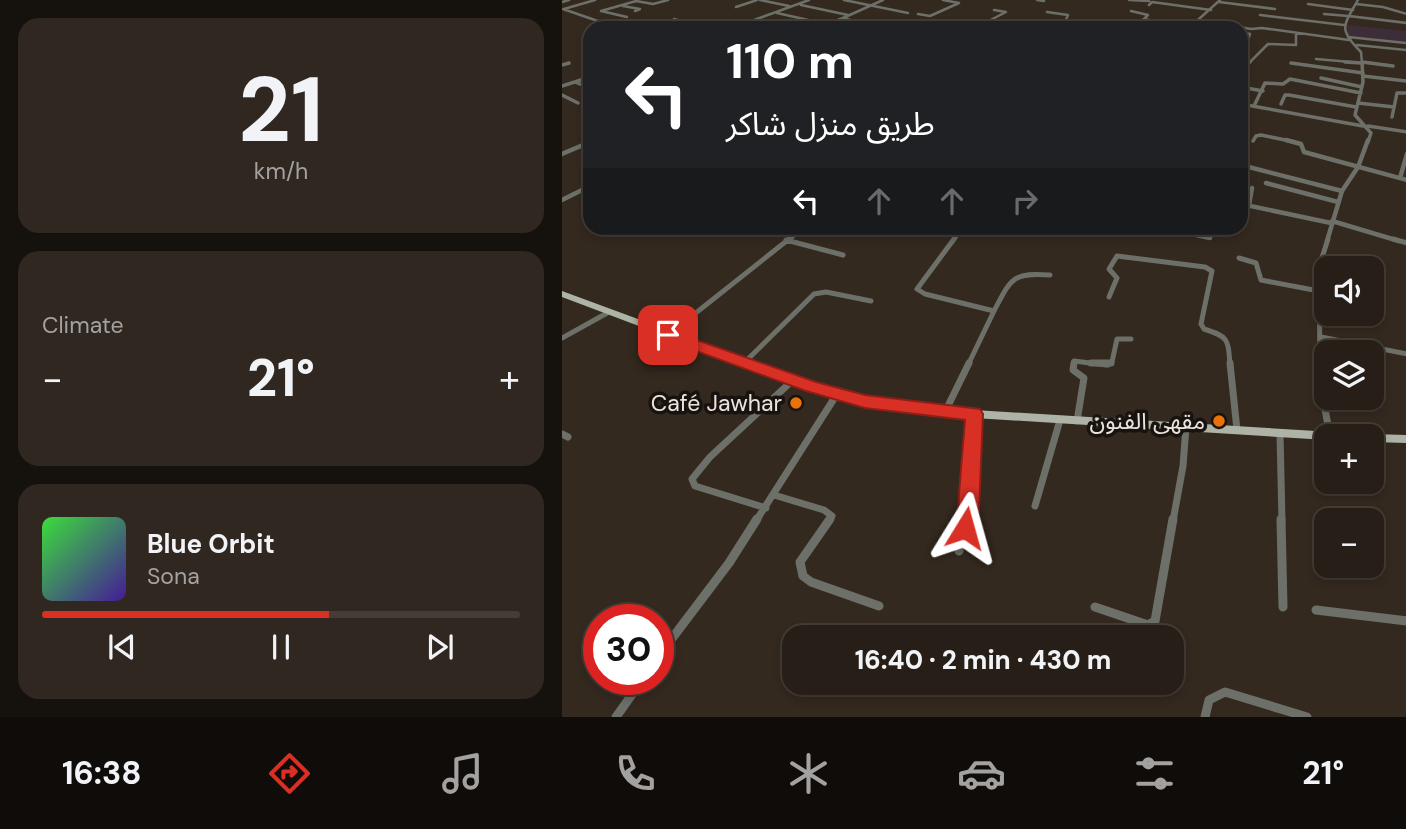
<!DOCTYPE html>
<meta charset="utf-8">
<style>
:root{--surface:#271f17;--page:#2f2720;--text:#f1f3f6;--muted:#a4a2a1;--line:#433d36;--accent:#d93025}
body{margin:0;font-family:"DM Sans","Noto Sans Arabic",sans-serif;background:var(--page);color:var(--text);height:100vh;display:flex;flex-direction:column;font-size:26px;white-space:nowrap}
*{box-sizing:border-box;margin:0}
p{font-size:23px;color:var(--muted)}
.icon{flex:none;width:38px;height:38px;fill:none;stroke:currentColor;stroke-width:2;stroke-linecap:round;stroke-linejoin:round}
.map{position:relative;flex:1;overflow:hidden}
.side{display:flex;flex-direction:column;gap:18px;padding:18px;background:#15110d;width:562px}
.side>*{flex:none}
.banner{position:absolute;left:21px;top:21px;width:665px;height:214px;border-radius:21px;box-shadow:0 4px 10px #0003,0 0 0 2px var(--line);background:#202124;color:#fff;overflow:hidden}
.tools{position:absolute;left:752px;top:256px;display:grid;gap:14px}
.tools a{display:grid;place-items:center;width:70px;height:70px;border-radius:14px;background:var(--surface);box-shadow:0 4px 10px #0003,0 0 0 2px var(--line);font-size:35px}
.speed{position:absolute;left:21px;top:604px;display:flex;gap:14px;font-size:35px;font-weight:700;text-align:center}
.speed>*{display:grid;place-content:center;width:91px;height:91px;border-radius:50%;background:var(--surface);box-shadow:0 4px 10px #0003,0 0 0 2px var(--line);line-height:1}
.speed .limit{border:10px solid #d22;background:#fff;color:#111}
.pin{position:absolute;display:grid;place-items:center;width:60px;height:60px;color:#fff;margin:-30px;border-radius:14px;box-shadow:0 4px 10px #0006}
.me{position:absolute;width:77px;margin:-38px;rotate:8deg;stroke-linejoin:round;filter:drop-shadow(0 0 5px #0008)}
.turn{display:flex;align-items:center;gap:24px;height:147px;padding:0 28px;font-size:32px}
.turn .icon{width:91px;height:91px;stroke-width:2.5}
.turn b{display:block;font-size:49px;line-height:60px}
.lanes{display:flex;align-items:center;height:66px;padding:0 28px;background:#0003;justify-content:center;gap:35px;direction:ltr}
.lanes .off{opacity:.35}
.big{font-size:52px;font-weight:800;line-height:1.1}
.side .tile{flex:1;display:flex;flex-direction:column;justify-content:center;gap:10px;min-width:0;padding:0 24px;border-radius:21px;background:var(--page)}
.side .dial{align-items:center;gap:0}
.dial b{font-size:91px;line-height:1}
.song{display:flex;align-items:center;gap:21px}
.cover{width:84px;height:84px;border-radius:10px;background:linear-gradient(135deg,hsl(120 70% 55%),hsl(260 70% 35%))}
.played{height:7px;border-radius:4px;background:linear-gradient(90deg,var(--accent) 60%,var(--line) 60%)}
.keys{display:flex;justify-content:space-around;direction:ltr}
.heat{display:flex;justify-content:space-between;align-items:center;font-size:38px;direction:ltr}
.trip{position:absolute;left:220px;top:625px;width:402px;height:70px;border-radius:21px;background:var(--surface);box-shadow:0 4px 10px #0003,0 0 0 2px var(--line);font-weight:800;line-height:70px;text-align:center}
.menu{display:flex;height:112px;justify-content:space-around;align-items:center;background:#100c09;color:var(--muted)}
.menu .icon{width:49px;height:49px}
.menu .on{color:var(--accent)}
.menu b{font-size:32px;color:var(--text)}
main{display:flex;flex:1;min-height:0}
.map>svg:first-child{display:block}
</style>
<main>
<section class="side">
<div class="tile dial"><b>21</b><p>km/h</p></div>
<div class="tile"><p>Climate</p>
<div class="heat"><a>−</a><b class="big">21°</b><a>+</a></div>
</div>
<div class="tile">
<div class="song"><i class="cover"></i><div><b>Blue Orbit</b><p>Sona</p></div></div>
<div class="played"></div>
<div class="keys"><svg class="icon" aria-label="previous" viewBox="0 0 24 24"><path d="M18 5L8 12l10 7zM5 5v14"/></svg><svg class="icon" aria-label="pause" viewBox="0 0 24 24"><path d="M8 5v14M16 5v14"/></svg><svg class="icon" aria-label="next" viewBox="0 0 24 24"><path d="M6 5l10 7-10 7zM19 5v14"/></svg></div>
</div>
</section>
<div class="map">
<svg width="845" height="717" viewBox="0 0 845 717">
<rect width="100%" height="100%" fill="#34291f"/>
<path fill="#3d2d39" d="M785,25L844,31V43L786,36Z"/>
<g fill="none" stroke-linecap="round" stroke-linejoin="round">
<path stroke="#6c7069" stroke-width="2.5" d="M198,0L227,6
M282,0L346,13
M475,0L482,1
M567,0L587,1
M796,0C781,26 776,29 799,52L800,63
M0,2L7,0
M657,2L713,9
M746,4L791,10
M794,4L821,7L845,14
M239,5L286,15
M587,5L590,2L649,10
M61,6L78,9L73,11
M174,7L195,0
M1,9L56,28
M2,9L33,0
M569,11L586,15L582,19L627,28
M485,12L506,15L503,22L533,28
M215,13L264,24
M356,14L368,16L397,3L381,0
M762,14L786,16
M698,15L782,25
M787,16L845,23
M65,17L39,11L74,1L91,4L106,0
M112,19L145,28
M638,20L689,29L700,28L787,40
M544,22L568,26L582,19
M187,23L204,28
M448,23L461,26L458,28
M170,28L247,0
M254,28L281,18
M317,28L281,18L321,0
M378,28L391,23L409,28
M413,28L444,12L432,10
M627,28L658,0
M679,32L688,34L684,46
M786,37L845,43
M795,45L845,50
M754,59L800,63
M800,62L810,63
M687,63L706,44L734,45V33"/>
<path stroke="#6c7069" stroke-width="3.5" d="M783,62L800,63
M800,62L831,66
M800,62L801,82L793,115L809,133L806,142
M729,63L801,73
M686,64L688,62
M0,65L7,63
M801,76L845,81
M759,78L800,87
M13,82L28,88
M0,86L28,77
M679,87L701,91
M0,95L16,103
M796,103L832,107
M679,104L801,126
M719,104L723,95H727L794,107
M692,106L703,83L721,84L728,79L799,93
M830,117L835,93H845
M806,126L845,132
M691,141L694,136L699,135L733,142"/>
<path stroke="#6c7069" stroke-width="4.5" d="M724,140L739,144L742,152L845,180
M0,154L28,142
M679,165L780,191
M838,178L845,154
M704,183L776,202
M0,200L28,186
M679,204L769,223
M687,205L690,188
M770,221L837,241
M308,228L313,229
M603,228L648,238
M225,241L241,228
M391,241L400,228
M765,241L780,191L796,167L806,140"/>
<path stroke="#6c7069" stroke-width="5" d="M392,239L355,289L363,294L432,311L406,365
M831,239L845,243
M224,240L281,255
M677,258L694,263L699,280L757,291
M547,297L555,278L547,269L555,256L643,267L650,271L639,324L642,329C667,337 666,339 668,365
M432,311C449,279 450,272 488,275
M106,335L227,239
M759,337L845,354
M0,338L47,312
M182,363L252,294L264,292L309,301
M512,365V361L544,365
M546,365L550,362L555,339H569
M758,365L757,267L766,239"/>
<path stroke="#6c7069" stroke-width="7" d="M512,363L511,370L522,378L515,421
M529,363H549
M668,363L675,430
M758,363V382L768,436
M383,412L407,363
M718,433L720,521
M0,434L6,437
M212,495L262,510L270,516L266,521
M473,506L498,420
M204,508L133,486L130,479L148,457L231,380
M194,521L275,394
M404,521L412,414
M611,521L621,466L624,427"/>
<path stroke="#6c7069" stroke-width="9" d="M268,519L238,562L241,576L249,582L317,606
M719,519L721,607
M397,551L405,519
M533,607L586,625L593,621L611,519
M754,610L845,621
M96,657L167,563L195,519
M54,717L81,679
M643,717L647,700L663,692L745,717"/>
<path fill="#adb4a7" fill-rule="evenodd" d="M0,291L252,384L330,403L412,410L771,432L775,433L776,436H765V440L412,418L330,411L246,390L0,297Z
M810,434L845,435V443L810,442V436H806Z"/>
</g>
<path fill="#d93025" stroke="#8d1f18" stroke-width="2" d="M106,330L254,382L303,395L418,409L421,414L417,510L410,535L403,537L396,535C393,528 402,436 403,420L303,408L244,391L101,339L98,335Z"/>
<g fill="#e8710a" stroke="#18130e" stroke-width="2.5">
<circle cx="234" cy="403" r="7"/>
<circle cx="657" cy="421" r="7"/>
</g>
<g text-anchor="middle" dominant-baseline="central" stroke-width="7" stroke-linejoin="round" paint-order="stroke">
<g font-size="23" fill="#ebe3dd" stroke="#18130e" text-anchor="end">
<text x="220" y="403">Café Jawhar</text>
<text x="643" y="421">مقهى الفنون</text>
</g>
</g>
</svg>
<div class="tools">
<a><svg class="icon" aria-label="sound" viewBox="0 0 24 24"><path d="M4 9h4l5-4v14l-5-4H4zM17 9q2 3 0 6"/></svg></a>
<a><svg class="icon" aria-label="layers" viewBox="0 0 24 24"><path d="M12 4l9 5-9 5-9-5zM3 14l9 5 9-5"/></svg></a>
<a>+</a>
<a>−</a>
</div>
<div class="speed"><div class="limit">30</div></div>
<div class="pin" style="left:106px;top:335px;background:#d93025"><svg class="icon" aria-label="arrive" viewBox="0 0 24 24"><path d="M6 21V4h12l-3 4 3 4H6"/></svg></div>
<svg class="me" style="left:403px;top:528px" viewBox="-20 -20 40 40"><path d="M0-17L14 15 0 8-14 15z" fill="#d93025" stroke="#fff" stroke-width="4"/></svg>
<div class="trip">16:40 · 2 min · 430 m</div>
<div class="banner">
<div class="turn"><svg class="icon" aria-label="left" viewBox="0 0 24 24"><path d="M17 20v-9H6M10 6l-5 5 5 5"/></svg><div><b>110 m</b>طريق منزل شاكر</div></div>
<div class="lanes"><svg class="icon" aria-label="left" viewBox="0 0 24 24"><path d="M17 20v-9H6M10 6l-5 5 5 5"/></svg><svg class="icon off" aria-label="ahead" viewBox="0 0 24 24"><path d="M12 20V5M6 11l6-6 6 6"/></svg><svg class="icon off" aria-label="ahead" viewBox="0 0 24 24"><path d="M12 20V5M6 11l6-6 6 6"/></svg><svg class="icon off" aria-label="right" viewBox="0 0 24 24"><path d="M7 20v-9h11M14 6l5 5-5 5"/></svg></div>
</div>
</div>
</main>
<nav class="menu">
<b>16:38</b>
<svg class="icon on" aria-label="directions" viewBox="0 0 24 24"><path d="M12 3l9 9-9 9-9-9zM9 14v-3h6M13 9l2 2-2 2"/></svg>
<svg class="icon" aria-label="music" viewBox="0 0 24 24"><path d="M9 18V5l10-2v13"/><circle cx="6" cy="18" r="3"/><circle cx="16" cy="16" r="3"/></svg>
<svg class="icon" aria-label="phone" viewBox="0 0 24 24"><path d="M5 4h4l2 5-3 2q2 4 5 5l2-3 5 2v4C11 20 4 13 5 4z"/></svg>
<svg class="icon" aria-label="climate" viewBox="0 0 24 24"><path d="M12 3v18M4 7l16 10M4 17L20 7"/></svg>
<svg class="icon" aria-label="car" viewBox="0 0 24 24"><path d="M5 17H2v-5l4-1 3-4h7l3 4 3 1v5h-3M9 17h6M6 11h13"/><circle cx="7" cy="17" r="2"/><circle cx="17" cy="17" r="2"/></svg>
<svg class="icon" aria-label="filters" viewBox="0 0 24 24"><path d="M4 7h16M4 17h16"/><circle cx="9" cy="7" r="2"/><circle cx="15" cy="17" r="2"/></svg>
<b>21°</b>
</nav>
